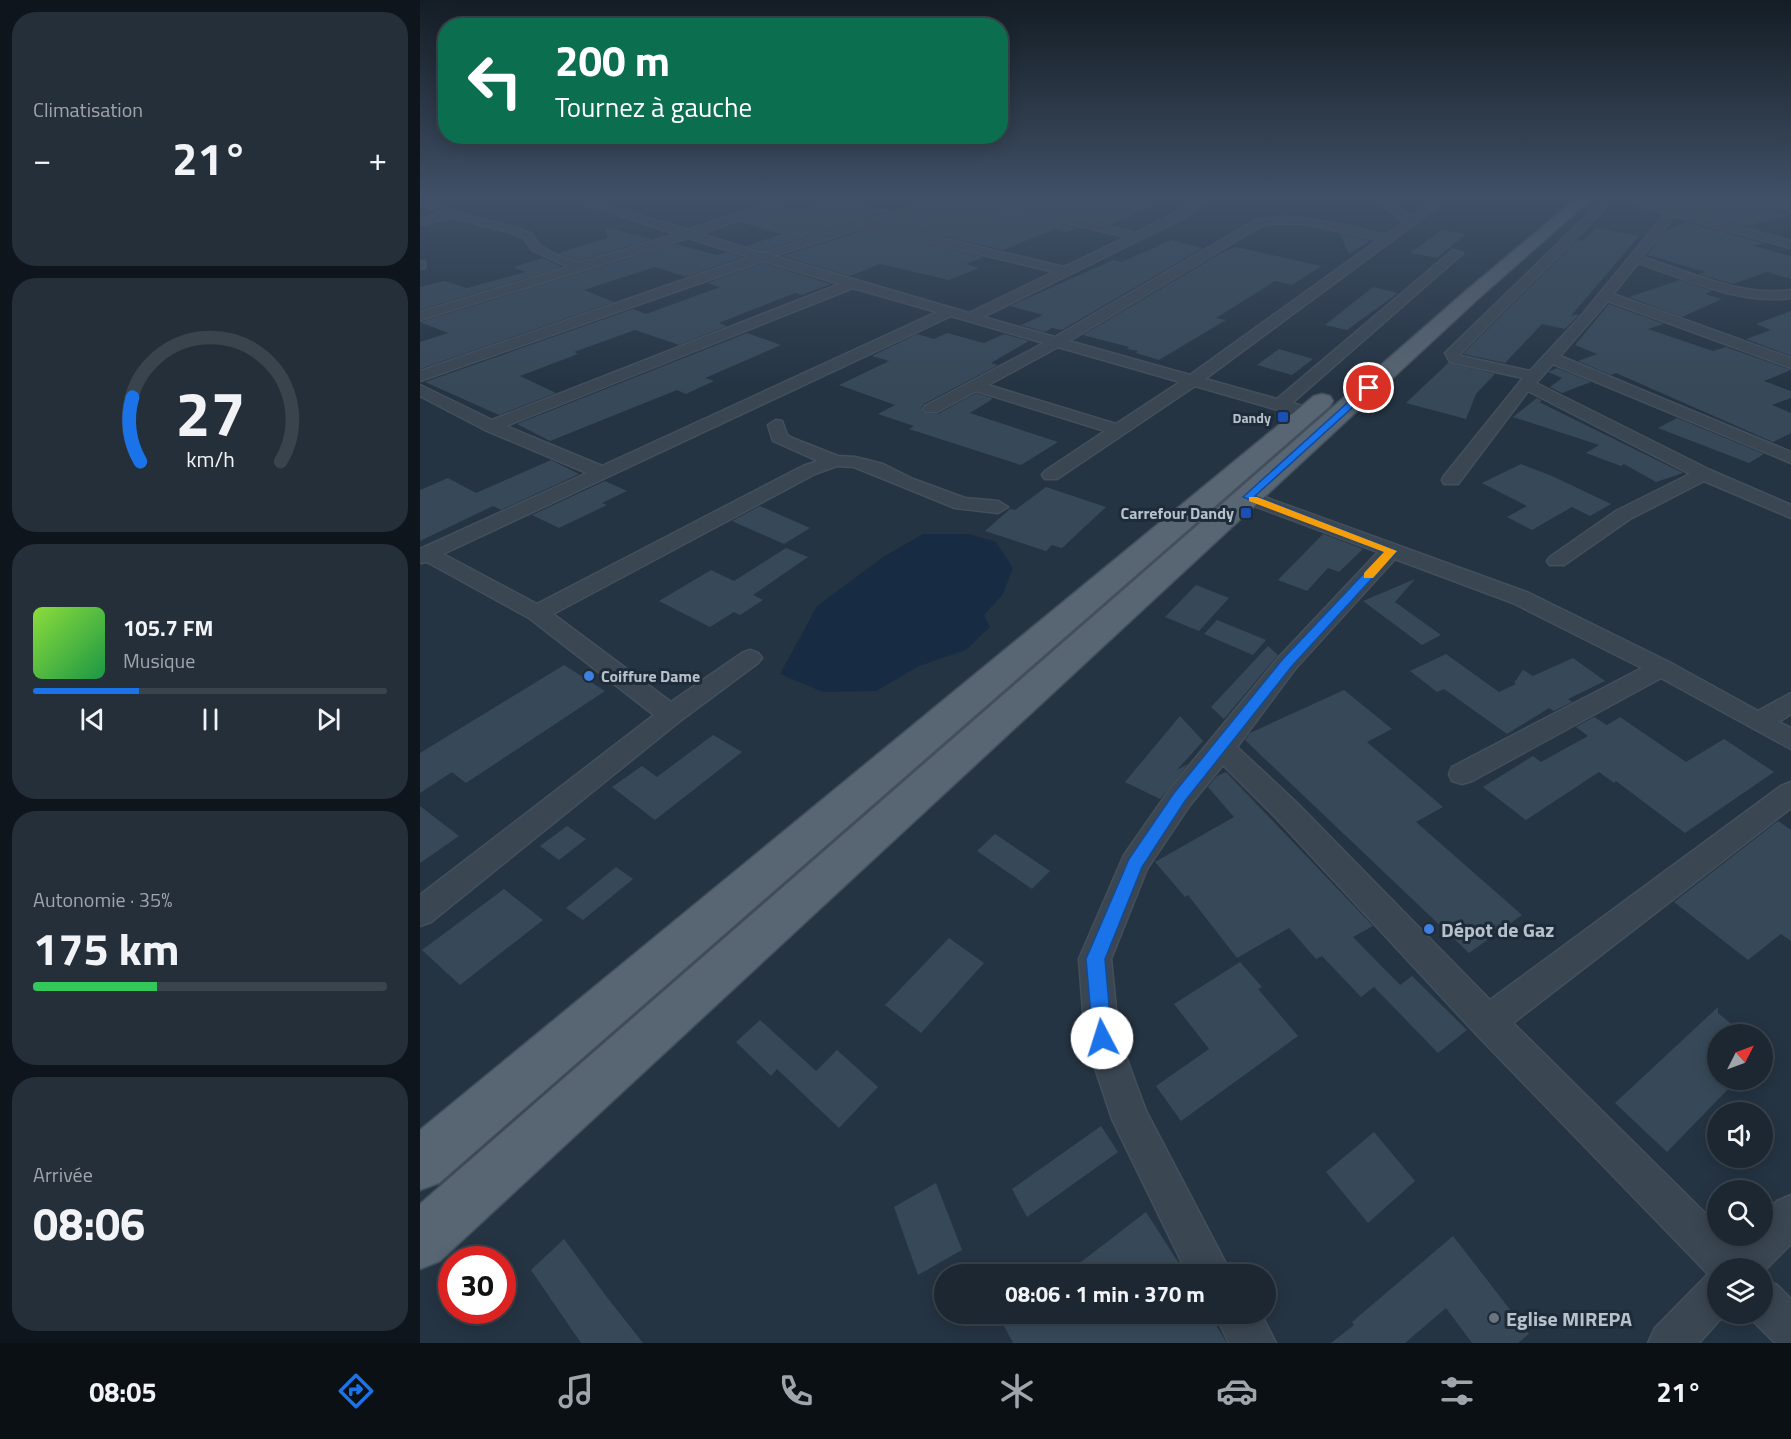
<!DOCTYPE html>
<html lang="fr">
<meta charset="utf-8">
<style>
:root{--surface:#1c2732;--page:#252f3a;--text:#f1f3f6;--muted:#a0a5ac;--line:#3a444d;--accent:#1a73e8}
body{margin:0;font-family:"Titillium Web",sans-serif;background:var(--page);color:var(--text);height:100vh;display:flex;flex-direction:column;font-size:22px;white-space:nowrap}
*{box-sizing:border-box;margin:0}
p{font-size:20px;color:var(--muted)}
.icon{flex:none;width:33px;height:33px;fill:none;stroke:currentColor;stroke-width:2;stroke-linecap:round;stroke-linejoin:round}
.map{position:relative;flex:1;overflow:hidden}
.sheet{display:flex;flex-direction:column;gap:12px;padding:12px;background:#0f151c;width:420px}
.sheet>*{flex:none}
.banner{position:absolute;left:18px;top:18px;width:570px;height:126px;border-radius:24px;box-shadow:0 3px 15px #0003,0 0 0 2px var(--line);background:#0b6e4f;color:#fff;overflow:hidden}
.needle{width:39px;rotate:48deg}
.controls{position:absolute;left:1287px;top:1024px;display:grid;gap:12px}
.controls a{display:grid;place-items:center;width:66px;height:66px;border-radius:50%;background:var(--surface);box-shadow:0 3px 15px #0003,0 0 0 2px var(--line);font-size:30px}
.speed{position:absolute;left:18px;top:1246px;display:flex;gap:12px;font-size:30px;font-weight:700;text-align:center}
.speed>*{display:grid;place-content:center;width:78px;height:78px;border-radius:50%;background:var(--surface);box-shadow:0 3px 15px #0003,0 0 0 2px var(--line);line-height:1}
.speed .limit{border:9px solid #d22;background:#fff;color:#111}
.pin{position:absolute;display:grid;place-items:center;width:51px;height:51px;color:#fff;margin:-26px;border:3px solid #fff;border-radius:50%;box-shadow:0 2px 6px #0007}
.me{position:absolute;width:66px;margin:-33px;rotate:355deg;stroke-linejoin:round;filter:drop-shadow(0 0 4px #0008)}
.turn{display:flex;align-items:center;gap:21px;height:126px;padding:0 18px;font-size:27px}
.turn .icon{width:78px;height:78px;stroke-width:2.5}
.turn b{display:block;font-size:42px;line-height:51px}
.big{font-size:45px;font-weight:700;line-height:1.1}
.sheet .card{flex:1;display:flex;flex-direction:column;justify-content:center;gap:9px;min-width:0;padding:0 21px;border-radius:24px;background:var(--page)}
.sheet .dial{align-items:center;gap:0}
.dial svg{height:156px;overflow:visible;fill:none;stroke:var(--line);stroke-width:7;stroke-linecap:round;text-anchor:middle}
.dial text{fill:var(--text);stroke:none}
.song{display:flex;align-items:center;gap:18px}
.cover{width:72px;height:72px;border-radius:9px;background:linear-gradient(135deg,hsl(90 70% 55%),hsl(140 70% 35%))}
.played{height:6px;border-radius:3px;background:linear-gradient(90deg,var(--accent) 30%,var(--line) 30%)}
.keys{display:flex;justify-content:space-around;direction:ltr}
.heat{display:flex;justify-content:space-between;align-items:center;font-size:33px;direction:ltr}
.charge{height:9px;border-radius:4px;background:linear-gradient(90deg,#34c759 35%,var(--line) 0)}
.trip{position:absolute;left:514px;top:1264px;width:342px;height:60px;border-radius:30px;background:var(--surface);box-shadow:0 3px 15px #0003,0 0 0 2px var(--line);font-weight:700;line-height:60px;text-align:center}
.tab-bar{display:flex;height:96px;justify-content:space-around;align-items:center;background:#0b1014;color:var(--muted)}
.tab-bar .icon{width:42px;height:42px}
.tab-bar .current{color:var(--accent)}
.tab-bar b{font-size:27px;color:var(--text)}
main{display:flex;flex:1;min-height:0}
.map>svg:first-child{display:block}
</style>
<main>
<section class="sheet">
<div class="card"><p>Climatisation</p>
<div class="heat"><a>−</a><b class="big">21°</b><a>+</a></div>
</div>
<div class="card dial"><svg viewBox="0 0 100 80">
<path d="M14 69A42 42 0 1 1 86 69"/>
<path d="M14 69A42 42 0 0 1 10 36" stroke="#1a73e8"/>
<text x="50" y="56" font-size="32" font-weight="700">27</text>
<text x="50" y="72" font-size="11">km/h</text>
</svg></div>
<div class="card">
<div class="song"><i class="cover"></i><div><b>105.7 FM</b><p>Musique</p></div></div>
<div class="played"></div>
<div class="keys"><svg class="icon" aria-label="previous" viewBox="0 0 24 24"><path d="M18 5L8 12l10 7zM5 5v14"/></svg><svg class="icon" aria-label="pause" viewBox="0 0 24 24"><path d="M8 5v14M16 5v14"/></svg><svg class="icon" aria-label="next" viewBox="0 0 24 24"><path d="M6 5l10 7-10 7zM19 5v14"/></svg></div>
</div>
<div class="card"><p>Autonomie · 35%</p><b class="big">175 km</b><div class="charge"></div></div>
<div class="card"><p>Arrivée</p><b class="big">08:06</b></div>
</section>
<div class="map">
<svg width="1371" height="1343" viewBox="0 0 1371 1343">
<rect width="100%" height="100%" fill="#253443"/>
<path fill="#172c42" d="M503,534H549L576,542L593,568L583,594L564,615L570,627L546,650L499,666L456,691L403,692L360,674L397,606L463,557Z"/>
<path fill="#374959" d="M418,199L470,211L342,251L326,246L362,234L318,222L363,206L380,210Z
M535,199H542L657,228L647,232L635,229L583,250L466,223Z
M571,199H707L736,205L689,225Z
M1242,199H1315L1269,212L1241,204Z
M1334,204L1369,215L1327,226L1363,236L1289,217Z
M1266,222L1343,243L1334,246L1371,256V279L1347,272L1313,284L1278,274L1285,272L1227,255L1244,232Z
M185,227L232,239L160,261L138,253L188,238Z
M1176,228L1219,236L1151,316L1160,314L1145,329L1122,324L1085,363L1043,354L1157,240L1162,241Z
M448,229L564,257L546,264L559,268L529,280L460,264L430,276L362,256Z
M1022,230L1046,234L1017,258L990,253Z
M920,234L948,240V242L929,254Z
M751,240L783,248L642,330L632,328L625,332L601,325L623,315L590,306L693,260L702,262Z
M255,244L297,255L307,252L323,257L266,277L235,267L164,290L194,302L0,369V342L28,333L0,322Z
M816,247L901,266L872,285L855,281L796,318L806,320L739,360L716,353L718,351L707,349L709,347L663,335L801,253Z
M123,258L142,267L0,310V287L24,281L47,288L105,272L93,267Z
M343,263L411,284L382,295L375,293L299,323L307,326L259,345L215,330L154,352L158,354L100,376L136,393L79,415L5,382L213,309L226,314L300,287L287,283Z
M1260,280L1292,291L1285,294L1302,299L1262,317L1209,297Z
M953,287L978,293L927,330L905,325Z
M1189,304L1244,324L1228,329L1293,351L1306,347L1371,370L1344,381L1371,391V398L1352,405L1371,413V433L1353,442L1196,373L1191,375L1158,361L1177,354L1155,345Z
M1371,311V356L1326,339L1351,330L1336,324Z
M327,333L361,345L285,378L294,381L266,394L257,390L130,441L97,424Z
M527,333L564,343L584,334L609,341L571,363L578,365L504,404L501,408L503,413L518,414L556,393L572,398L571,400L550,413L638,442L601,465L489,429L494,426L458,414L475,405L419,385L469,361L452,356L497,334L514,339Z
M859,349L893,359L872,375L837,365Z
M1028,363L1075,374L1056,394L1046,419L986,403Z
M1137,368L1171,382L1142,393L1130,387L1142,378L1128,372Z
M1117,398L1122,401L1119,402L1263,473L1236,482L1204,464L1201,466L1166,453L1179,445L1093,417Z
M1257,418L1344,454L1329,463L1238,428Z
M131,460L159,474L81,510L73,506L0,541V490L28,478L56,493Z
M1101,464L1132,476L1191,504L1170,516L1152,507L1112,530L1087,517L1107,506L1062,483Z
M185,481L207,491L182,503L187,505L139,528L112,515Z
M626,487L686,507L642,548L632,545L626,551L565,531L590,509L595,510Z
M340,506L390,528L364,544L312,521Z
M903,534L943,549L919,572L908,568L887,591L858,580Z
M366,548L388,557L333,595L343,600L320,615L314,612L290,627L239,601L291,570L314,581Z
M995,579L975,602L1021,635L1002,645L943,601Z
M776,585L809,598L779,631L745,617Z
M797,620L846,640L833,655L784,634Z
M848,646L858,655L804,719L791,707Z
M1026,654L1079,692L1096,684L1094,683L1103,670L1113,676L1153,658L1185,681L1148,699L1152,702L1134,711L1129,708L1087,734L1024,689L1017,692L990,671Z
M144,665L185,691L46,783L32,772L0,793V753Z
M924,690L972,729L947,742L1023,807L996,822L1102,915L1049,953L825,740L830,733Z
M760,716L783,741L757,770L768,764L740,799L705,782Z
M1174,717L1187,725L1200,717L1266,762L1304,739L1354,772L1265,833L1196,781L1194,783L1179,772L1106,820L1063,787L1113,756L1121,762L1168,736L1156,727Z
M293,735L322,752L235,820L192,787L222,766L237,777Z
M806,772L953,926L933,937L980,985L992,976L1047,1030L1018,1053L954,987L941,997L902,956L896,959L869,928L817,958L768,895L765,897L735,862L814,817L788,787L797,776Z
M0,806L39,836L0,863Z
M1358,821L1371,830V941L1361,934L1328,960L1254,902Z
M147,826L166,839L139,860L120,846Z
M575,834L630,871L612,889L557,851Z
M196,867L213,879L163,920L146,908Z
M84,889L123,920L40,985L2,950Z
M529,938L564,963L501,1033L465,1005Z
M820,962L842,987L838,989L878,1036L761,1121L736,1086L789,1049L754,1004Z
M1298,1007V1013L1325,1035H1298V1080H1317L1247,1152L1195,1103Z
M340,1020L396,1071L417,1050L458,1087L419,1128L357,1069L351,1076L316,1042Z
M681,1126L698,1152L607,1217L592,1189Z
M954,1132L995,1181L948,1223L906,1172Z
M516,1183L542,1250L498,1275L474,1207Z
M726,1212L758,1262L742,1275H644Z
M1033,1236L1109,1334L1098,1343H1052L1026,1308L985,1343H911L934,1325L932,1322Z
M144,1239L186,1296L223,1343H161L111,1270Z
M592,1314H789L807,1343H593L582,1322Z"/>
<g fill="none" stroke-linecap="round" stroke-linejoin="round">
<defs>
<path id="minor" d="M0,199L49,216L100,229L112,234L120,246L137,255L160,263L256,234L149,199H164L268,230L361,199H375L280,234L342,253L518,199H533L458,223L644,267L707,237L544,199H562L716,233L781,199H793L764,218L563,317L635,337L834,221C879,210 922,226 966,235L984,222L953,199H964L991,217L1017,199H1028L785,379L857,399L1033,250L1043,253L872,403L894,409L896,413L894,417H882L775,386L637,479H625L622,475L625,471L685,431L556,391L517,412H505L503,409L505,406L624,343L531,316L23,554L117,604L383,466L398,461L353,441L348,425L356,420L362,421L367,435L372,438L418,456L435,457L463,464L493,479L545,498L578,501L588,507L578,513L535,508L434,467L417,466L395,474L133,614L251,702L322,653L330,650L338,653L342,658L338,663L260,721L11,922L0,926V895L234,715L109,618L7,562L0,563V549L167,473L65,430L0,396V385L72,420L420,284L343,261L0,381V371L330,257L268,238L0,320V312L148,267L112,250L104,238L92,233L32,217L0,225V219L22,213L0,204ZM854,223L886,224L958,240L770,375L649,341L841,226ZM446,227H448L634,272L549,313L354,256ZM433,288L517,312L182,466L86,426ZM638,347L760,382L696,424L568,385Z
M1184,199H1195L1040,354L1041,356L1110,371L1161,316L1245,214L1198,199H1214L1269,214L1322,199H1347L1371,205V211L1334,202L1281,217L1371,241V248L1254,216L1222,257C1269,272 1321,297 1371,290V298C1319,305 1266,279 1218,263L1193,294L1371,358V368L1188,301L1140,356L1371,452V463L1133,364L1116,383L1290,470L1371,505V518L1284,481L1210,519L1144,565H1130L1127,561L1130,557L1196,511L1270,474L1108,391L1038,484H1024L1022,480L1024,476L1103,378L1030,362L1025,353Z
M0,261L5,262V268L0,269Z
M828,491L1109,593L1249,662L1338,711L1371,693V714L1359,722L1371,728V749L1241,678L1052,781L1042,784L1032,781L1029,774L1032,767L1222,668L1093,603L975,559L875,669L817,747L877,803L1070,1000L1361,786L1371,782V808L1093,1023L1298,1226V1236H1308L1315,1243L1322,1236H1342V1215L1357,1201L1371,1195V1244L1342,1273V1269H1298V1314H1305L1279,1343H1228L1235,1328L1288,1274L1056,1034L857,819L803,765L770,805L727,869L691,959L699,1038L726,1111L812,1275H768L692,1119L665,1038L659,959L704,855L750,789L859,657L958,552L821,501L819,497Z
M1342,1279L1357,1285L1371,1299V1343H1355L1327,1315L1342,1314Z
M795,1314H841L856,1343H809Z"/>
<path id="primary" d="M1156,199H1171L1059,298L20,1261L0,1269V1204L1047,290Z
M902,394L910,396L913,401L910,406L19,1183L0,1190V1130L894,396Z"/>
</defs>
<use href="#minor" stroke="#434f5c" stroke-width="3"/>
<use href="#primary" stroke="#434f5c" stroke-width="3"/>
<use href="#minor" fill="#3a4652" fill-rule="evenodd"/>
<use href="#primary" fill="#586572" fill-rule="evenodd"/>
</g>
<linearGradient id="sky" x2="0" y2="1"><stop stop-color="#141d25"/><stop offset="0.51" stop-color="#405066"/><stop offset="1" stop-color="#405066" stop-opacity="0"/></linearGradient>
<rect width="1371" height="387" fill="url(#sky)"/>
<path fill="#1a73e8" stroke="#114b97" stroke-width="1.5" d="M946,386L954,388L835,496L977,551L872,666L765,801L722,867L685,959L692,1038L689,1045L682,1048L676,1045L673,1038L666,959L709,859L754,793L862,660L964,552L823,497Z"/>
<path fill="#f59e0b" d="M829,497H837L977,551L953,578H944V573L964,552L829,501Z"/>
<g fill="#1a4fb4" stroke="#1e2b38" stroke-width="2">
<rect x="857" y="411" width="12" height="12" rx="3"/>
<rect x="820" y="507" width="12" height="12" rx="3"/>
</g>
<g fill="#3f7fe0" stroke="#1e2b38" stroke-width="2">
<circle cx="169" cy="676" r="6"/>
<circle cx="1009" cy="929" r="6"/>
</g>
<circle fill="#6b7280" stroke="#1e2b38" stroke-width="2" cx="1074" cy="1318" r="6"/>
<g text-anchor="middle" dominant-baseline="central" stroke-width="6" stroke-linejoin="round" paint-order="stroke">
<g font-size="14" font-weight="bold" fill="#b7c1cc" stroke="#1e2b38" text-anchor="end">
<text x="851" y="417">Dandy</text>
</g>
<g font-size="16" font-weight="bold" fill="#b7c1cc" stroke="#1e2b38" text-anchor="end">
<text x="814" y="513">Carrefour Dandy</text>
<text x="181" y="676" text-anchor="start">Coiffure Dame</text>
</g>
<g font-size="20" font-weight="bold" fill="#b7c1cc" stroke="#1e2b38" text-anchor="start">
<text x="1021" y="929">Dépot de Gaz</text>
<text x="1086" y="1318">Eglise MIREPA</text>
</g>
</g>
</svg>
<div class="controls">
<a><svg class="needle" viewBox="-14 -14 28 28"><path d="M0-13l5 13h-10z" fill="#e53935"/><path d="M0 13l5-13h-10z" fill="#a0a5ac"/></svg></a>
<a><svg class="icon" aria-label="sound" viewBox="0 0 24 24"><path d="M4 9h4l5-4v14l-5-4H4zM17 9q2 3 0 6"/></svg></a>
<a><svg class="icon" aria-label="search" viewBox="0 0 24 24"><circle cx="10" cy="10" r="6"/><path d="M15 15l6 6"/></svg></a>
<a><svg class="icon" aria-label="layers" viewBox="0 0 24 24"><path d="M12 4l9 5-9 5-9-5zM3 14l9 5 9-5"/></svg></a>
</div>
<div class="speed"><div class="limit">30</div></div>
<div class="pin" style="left:949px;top:388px;background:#d93025"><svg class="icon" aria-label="arrive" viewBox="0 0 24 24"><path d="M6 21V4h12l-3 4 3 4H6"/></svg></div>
<svg class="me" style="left:682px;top:1038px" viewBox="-20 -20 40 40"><circle r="19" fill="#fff"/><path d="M0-13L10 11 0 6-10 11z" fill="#1a73e8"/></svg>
<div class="trip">08:06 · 1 min · 370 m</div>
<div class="banner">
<div class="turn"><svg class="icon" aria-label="left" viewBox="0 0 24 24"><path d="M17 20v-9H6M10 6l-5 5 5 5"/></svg><div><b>200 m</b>Tournez à gauche</div></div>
</div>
</div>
</main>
<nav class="tab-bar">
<b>08:05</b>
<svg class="icon current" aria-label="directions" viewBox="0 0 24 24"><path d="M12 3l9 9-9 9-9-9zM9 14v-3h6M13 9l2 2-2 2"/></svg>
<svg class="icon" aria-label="music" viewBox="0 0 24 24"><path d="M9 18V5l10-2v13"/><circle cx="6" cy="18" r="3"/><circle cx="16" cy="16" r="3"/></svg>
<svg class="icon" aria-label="phone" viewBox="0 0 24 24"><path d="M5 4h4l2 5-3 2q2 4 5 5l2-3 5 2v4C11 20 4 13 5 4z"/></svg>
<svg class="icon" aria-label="climate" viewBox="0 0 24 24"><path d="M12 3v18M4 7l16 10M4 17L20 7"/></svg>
<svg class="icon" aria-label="car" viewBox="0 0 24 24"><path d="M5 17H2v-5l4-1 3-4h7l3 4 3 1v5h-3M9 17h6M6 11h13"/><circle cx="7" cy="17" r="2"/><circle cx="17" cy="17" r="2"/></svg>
<svg class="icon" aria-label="filters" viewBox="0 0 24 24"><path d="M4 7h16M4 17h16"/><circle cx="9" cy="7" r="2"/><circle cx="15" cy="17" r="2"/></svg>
<b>21°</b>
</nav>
